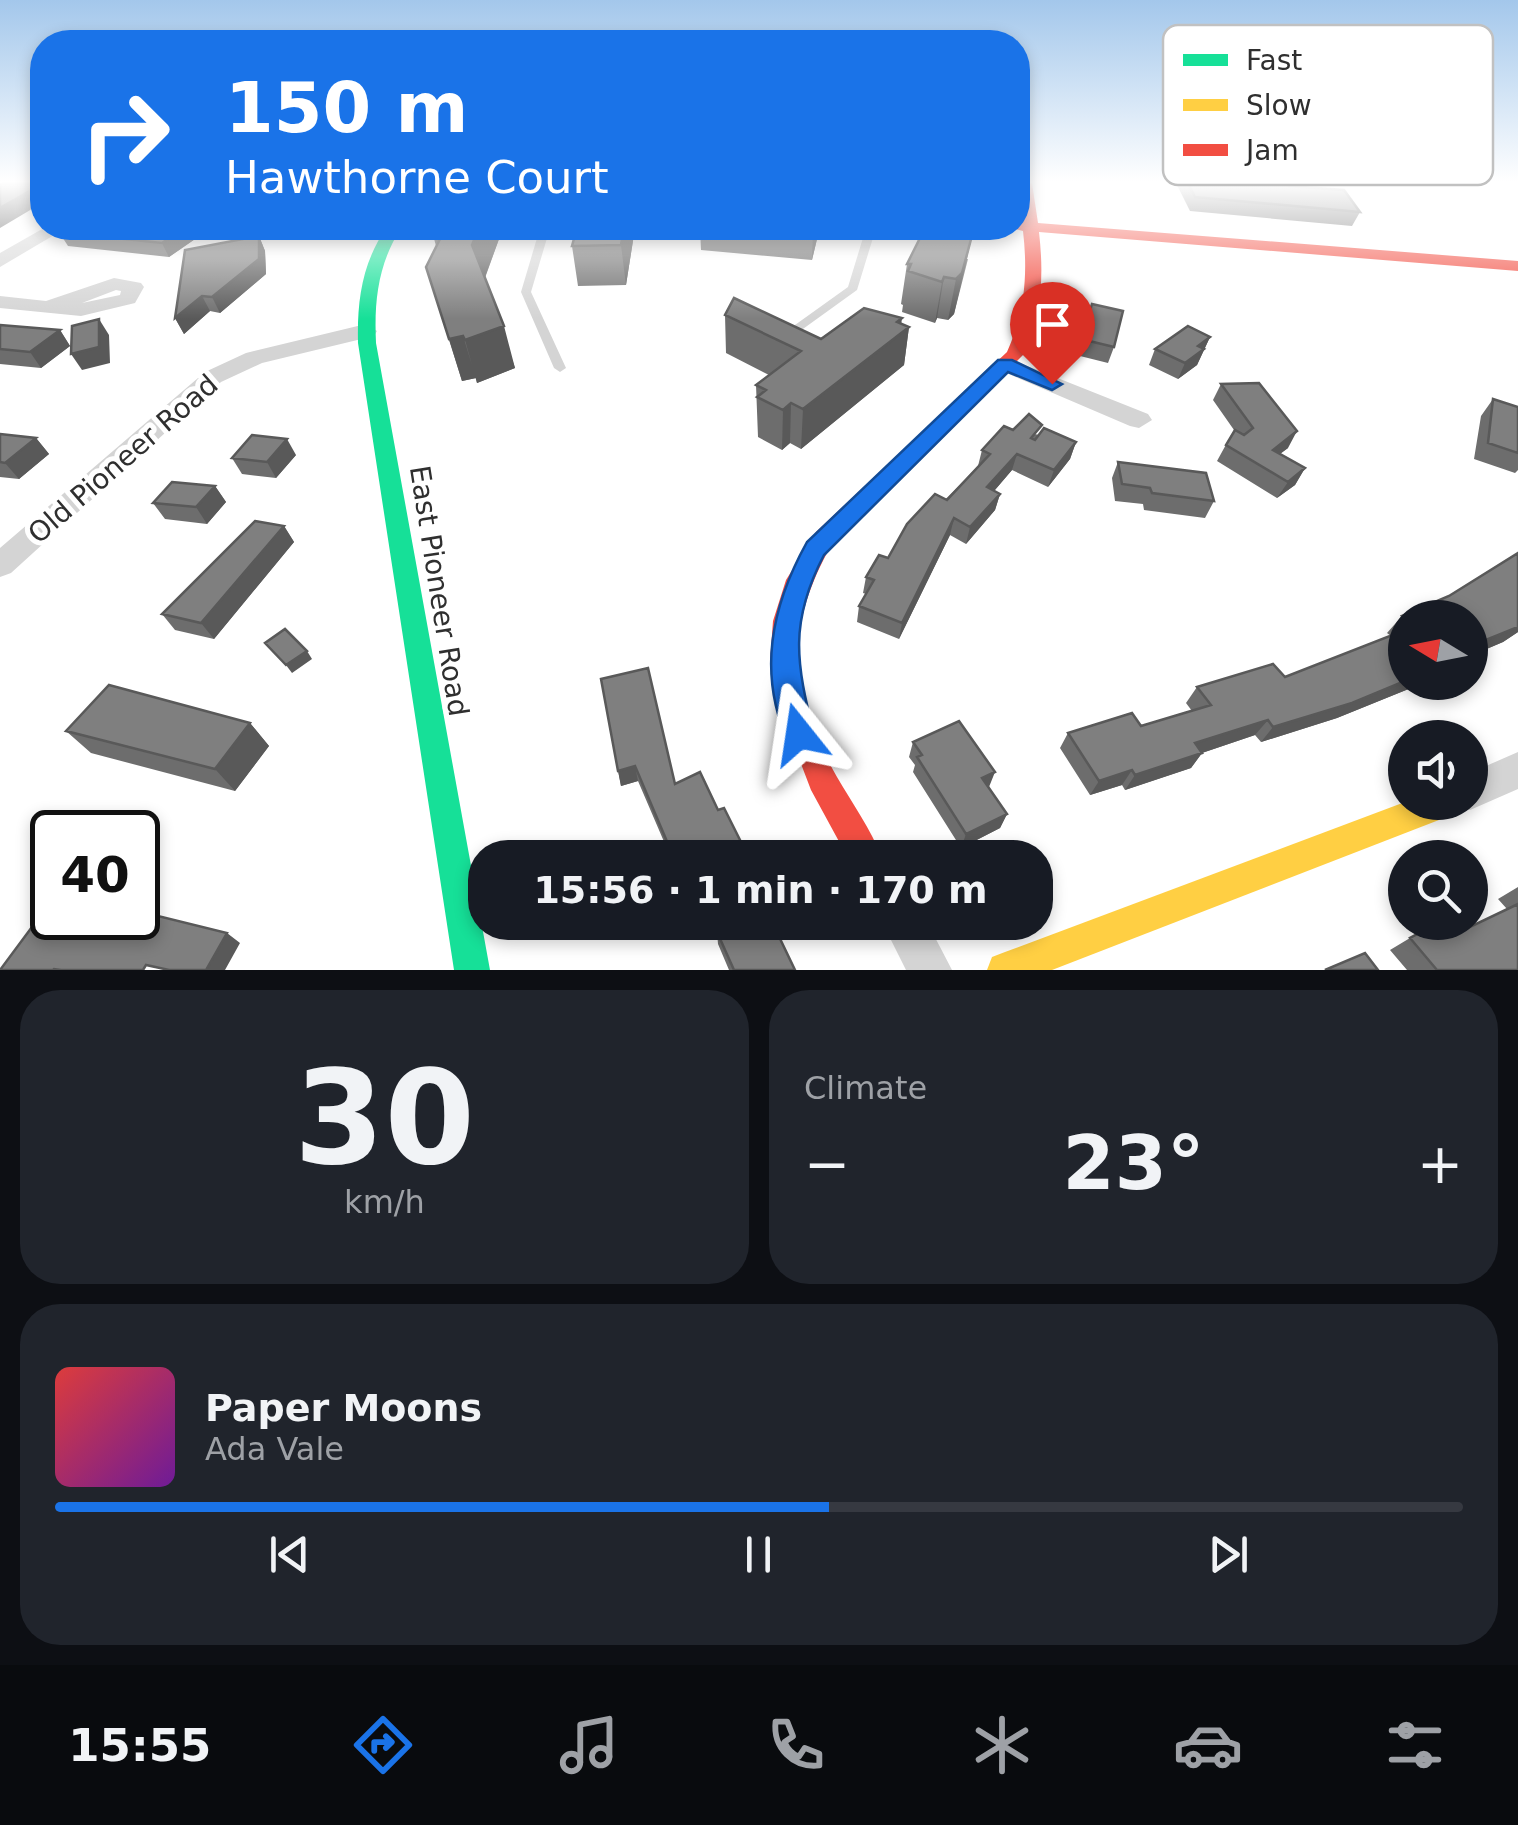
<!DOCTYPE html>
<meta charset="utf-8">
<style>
:root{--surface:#171b24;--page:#20242c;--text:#f1f3f6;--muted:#9ea1a6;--line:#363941;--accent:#1a73e8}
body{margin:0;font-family:"DejaVu Sans",sans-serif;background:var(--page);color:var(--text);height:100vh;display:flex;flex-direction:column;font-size:38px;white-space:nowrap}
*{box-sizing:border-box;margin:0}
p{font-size:32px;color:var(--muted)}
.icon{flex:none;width:55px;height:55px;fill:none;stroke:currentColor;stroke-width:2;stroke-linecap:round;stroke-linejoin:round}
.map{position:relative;height:970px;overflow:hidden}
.panel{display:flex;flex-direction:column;gap:20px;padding:20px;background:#0d0f14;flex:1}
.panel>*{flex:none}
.banner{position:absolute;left:30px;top:30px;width:1000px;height:210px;border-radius:40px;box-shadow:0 5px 15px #0003;background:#1a73e8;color:#fff;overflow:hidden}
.needle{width:65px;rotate:280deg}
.buttons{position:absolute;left:1388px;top:600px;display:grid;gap:20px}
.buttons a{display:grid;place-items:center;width:100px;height:100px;border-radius:50%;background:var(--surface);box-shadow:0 5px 15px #0003;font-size:50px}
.speed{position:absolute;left:30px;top:810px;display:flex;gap:20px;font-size:50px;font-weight:700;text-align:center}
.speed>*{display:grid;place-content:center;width:130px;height:130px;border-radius:50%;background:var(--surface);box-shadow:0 5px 15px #0003;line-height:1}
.speed .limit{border:5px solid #111;border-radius:15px;background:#fff;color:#111}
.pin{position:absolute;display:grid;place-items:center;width:85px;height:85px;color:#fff;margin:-102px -42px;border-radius:50% 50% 50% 0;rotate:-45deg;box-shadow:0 0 10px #0007}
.pin .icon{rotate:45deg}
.me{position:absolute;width:110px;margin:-55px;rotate:345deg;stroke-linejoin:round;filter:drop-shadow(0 0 8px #0008)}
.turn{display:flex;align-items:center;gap:35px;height:210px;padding:0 30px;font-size:45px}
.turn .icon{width:130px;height:130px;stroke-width:2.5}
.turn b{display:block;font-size:70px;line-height:85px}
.big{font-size:75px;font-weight:600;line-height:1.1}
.panel .card{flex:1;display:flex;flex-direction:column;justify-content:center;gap:15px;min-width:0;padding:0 35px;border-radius:40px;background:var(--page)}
.panel .dial{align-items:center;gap:0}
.dial b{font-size:130px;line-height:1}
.song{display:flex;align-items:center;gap:30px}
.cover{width:120px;height:120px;border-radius:15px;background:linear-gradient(135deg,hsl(0 70% 55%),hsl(280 70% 35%))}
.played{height:10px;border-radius:5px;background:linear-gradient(90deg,var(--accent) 55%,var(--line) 55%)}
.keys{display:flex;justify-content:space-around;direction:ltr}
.heat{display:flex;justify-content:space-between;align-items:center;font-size:55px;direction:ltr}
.panel .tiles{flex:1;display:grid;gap:20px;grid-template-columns:1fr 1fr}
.card:last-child{grid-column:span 2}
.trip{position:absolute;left:468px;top:840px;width:585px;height:100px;border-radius:40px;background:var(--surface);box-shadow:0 5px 15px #0003;font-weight:600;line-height:100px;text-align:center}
.tabs{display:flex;height:160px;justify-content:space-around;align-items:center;background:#090b0e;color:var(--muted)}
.tabs .icon{width:70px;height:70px}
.tabs .current{color:var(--accent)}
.tabs b{font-size:45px;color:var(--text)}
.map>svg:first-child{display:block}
</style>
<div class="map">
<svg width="1518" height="970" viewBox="0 0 1518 970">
<rect width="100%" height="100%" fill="#fff"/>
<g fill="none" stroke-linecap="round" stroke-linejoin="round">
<path fill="#d4d4d4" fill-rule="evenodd" d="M540,228H550L531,292L566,368L560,372L554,368L521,292Z
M866,228H876L857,290L789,339H781V335L848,287Z"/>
<path fill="#d4d4d4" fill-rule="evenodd" d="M44,228H66L0,267V253Z
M114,278L141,283L144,287L135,303L81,316L0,308V296L46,301ZM116,290L121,291L120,295L82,303Z
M366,324L377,331L374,336L262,363L221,382L11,573L0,577V548L205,372L246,353Z
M1005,357L1148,414L1152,420L1139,428L1130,426L997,369V359Z
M1518,752V789L1470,810L1457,805L1470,802V773Z
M882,922H927L952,970H906Z"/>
<path fill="#16e098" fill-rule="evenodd" d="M386,228H401C378,264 374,301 376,343L490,970H454L358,343C357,300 362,264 386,228Z"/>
<path fill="#ffcf43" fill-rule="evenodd" d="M1405,802H1461L1457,813L1052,970H987L992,957L1005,952Z"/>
<path fill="#f24e42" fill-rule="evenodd" d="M1018,183H1032L1038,223L1518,261V271L1039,232C1044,276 1042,313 1024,354L832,544C784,628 789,692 837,777C852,803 871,829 882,858H848L811,790L777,701L770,661L773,621L786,580L816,532L1007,352C1025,312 1028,274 1023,231L1011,228H1018V222H1022Z"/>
</g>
<path fill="#6d6d6d" d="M1176,183H1287L1289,186L1360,212L1352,226L1190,211Z
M67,228H211L169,257L68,246L59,232Z
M503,228L485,278L515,368L477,383L476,378L462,381L426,267L436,246L432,231Z
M577,228H635L626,285L578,286L572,246Z
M700,228H818L817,239L812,260L701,250Z
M259,236L265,251L266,274L220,313L210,311L184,334L175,318Z
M968,259L954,314L948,320L937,318L935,323L902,312L903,305L901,304L907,264Z
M1092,304L1114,347L1108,363L1076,355Z
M725,315L821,339L901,324L909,327L904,365L801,449L790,443L782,450L758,437L756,385L769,375L726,353Z
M0,325L60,330L70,346L41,368L0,364Z
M1210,337L1197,365L1178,379L1149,365L1155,349Z
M1221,384L1288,448L1279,454L1305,468L1295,485L1277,498L1217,461L1234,430L1213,400Z
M1493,399L1518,407V470L1515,473L1474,459L1481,416Z
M1013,430L1076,442L1070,459L1048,487L1012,470L994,491L1000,494L995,510L966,544L950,535L899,639L857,622L859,606L866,594L863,593L866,577L888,558L978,466L982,450Z
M0,434L36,438L49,454L19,479L0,477Z
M296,455L276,478L242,474L232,458Z
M1118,462L1214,501L1205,518L1144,510L1143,504L1115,501L1112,478Z
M215,486L226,502L207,524L165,519L153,503Z
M284,526L294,542L214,639L175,630L162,614Z
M1518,553V632L1503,642L1470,656V618H1405V682H1417L1411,688L1337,718L1261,742L1255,735L1202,753L1191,768L1125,790L1122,785L1090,795L1060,748L1068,733L1141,726L1192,711L1186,703L1197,687L1285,677L1391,636L1387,633L1402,616L1449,596Z
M601,679L675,784L718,810L749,858H671L638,781L621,786Z
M250,723L269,746L235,791L91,753L66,731Z
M913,742L988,787L1007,814L1000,828L961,848L913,772L915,765L909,757Z
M1518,887V970H1407L1390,950L1410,938L1470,927L1507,909L1498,899Z
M717,932L795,970H729L718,944Z"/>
<path fill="#595959" d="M42,184V203L0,228V208Z
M184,228H211L169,257L162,243Z
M479,228H503L482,285L472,245Z
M624,228H635L626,285L621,245Z
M813,228H818L817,239L812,260Z
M974,228L954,314L948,320L956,279Z
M259,236L265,251L266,274L220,313L212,297Z
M944,277L937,318L935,323L942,282Z
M202,296L210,311L184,334L175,318Z
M902,318L900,334L909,327L904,365L801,449L803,409Z
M99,319L109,335L110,363L82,370L71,354Z
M504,326L515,368L477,383L465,340Z
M60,330L70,346L41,368L30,352Z
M463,336L476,378L462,381L449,339Z
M1210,337L1197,365L1178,379L1185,363L1198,346Z
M791,403L790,443L782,450L783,410Z
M1297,431L1288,448L1263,467L1273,450Z
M36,438L49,454L19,479L5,463Z
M287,439L296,455L276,478L267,462Z
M1076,442L1070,459L1048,487L1054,470Z
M1017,454L1012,470L983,504L987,487Z
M1305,468L1295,485L1277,498L1288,482Z
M215,486L226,502L207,524L196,507Z
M1000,494L995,510L966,544L970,527Z
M954,518L950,535L899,639L902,623Z
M284,526L294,542L214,639L201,623Z
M1518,627V632L1503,642L1470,656V650L1476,644Z
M307,651L312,659L292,673L286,665Z
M1405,681V682H1417L1411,688L1337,718L1261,742L1273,727Z
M1268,720L1255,735L1184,759L1195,743Z
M250,723L269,746L235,791L215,769Z
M1202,753L1191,768L1125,790L1135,775Z
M635,766L638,781L621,786L618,771Z
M1132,770L1122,785L1090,795L1099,781Z
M995,772L989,787L982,778Z
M1007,814L1000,828L961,848L966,834Z
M227,933L240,943L225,970H206Z"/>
<path fill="#7f7f7f" stroke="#595959" stroke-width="2.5" d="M3,183H42V184L0,208V185Z
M1188,183H1287L1289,186L1344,190L1360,212L1195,197Z
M67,228H184L162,243L59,232Z
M432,228H479L472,245L504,326L465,340L463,336L449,339L426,267L444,231H432Z
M577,228H624L621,245L572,246Z
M925,228H974L962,273L956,279L944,277L942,282L908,271L911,264H907Z
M259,236V259L212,297L202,296L175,318L185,250Z
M734,298L821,339L864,308L902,318L897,322L909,327L803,409L791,403L783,410L757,397L766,390L756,385L801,351L725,315Z
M1092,304L1123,311L1114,347L1081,339Z
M99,319V347L71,354L72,326Z
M0,325L60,330L30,352L0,349Z
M1188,326L1210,337L1198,346L1204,349L1185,363L1155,349Z
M1259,383L1297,431L1273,450L1305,468L1288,482L1226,445L1235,430L1244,435L1253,428L1221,384Z
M1493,399L1518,407V453L1488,443Z
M1029,414L1042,425L1031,438L1035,440L1044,428L1076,442L1054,470L1017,454L987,487L1000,494L970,527L954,518L902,623L859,606L874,580L866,577L879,555L888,558L907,524L935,494L947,500L990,454L982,450L1004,426L1013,430Z
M0,434L36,438L5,463L0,462Z
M252,435L287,439L267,462L232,458Z
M1118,462L1206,473L1214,501L1152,493L1150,488L1122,484Z
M172,482L215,486L196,507L153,503Z
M255,521L284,526L201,623L162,614Z
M1518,553V627L1476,644L1470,640V618H1405V619L1402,616L1449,596Z
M285,629L307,651L286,665L265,643Z
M1405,630V681L1352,703L1273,727L1268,720L1195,743L1202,753L1135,775L1132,770L1099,781L1068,733L1132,713L1141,726L1211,705L1197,687L1273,664L1285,677Z
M648,668L675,784L700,772L718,810L724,808L749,858H674L635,766L618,771L601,679Z
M109,685L250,723L215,769L66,731Z
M959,721L995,772L982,778L1007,814L966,834L917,757L922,755L913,742Z
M52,900V918H138V911L227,933L206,970H169L146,965L143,970H61L54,969L53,970H0Z
M1518,904V970H1437L1410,938L1440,922H1466L1470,927Z
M733,922H772L795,970H734L717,932Z
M1365,953L1378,970H1325Z"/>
<linearGradient id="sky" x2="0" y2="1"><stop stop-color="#a3c7eb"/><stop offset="0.57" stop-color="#fff"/><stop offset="1" stop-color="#fff" stop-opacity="0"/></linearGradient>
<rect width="1518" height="319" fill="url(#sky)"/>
<path fill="#1a73e8" stroke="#114b97" stroke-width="2.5" d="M998,360H1012L1062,384L1052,390L1008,372L824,555C789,622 796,663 814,734L810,744L799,748L789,744C757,674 771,607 807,542Z"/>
<g text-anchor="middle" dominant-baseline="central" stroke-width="10" stroke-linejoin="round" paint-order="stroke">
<g font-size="28" fill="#2f2f2f" stroke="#fff">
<text transform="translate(123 459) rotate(-41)">Old Pioneer Road</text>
<text transform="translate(439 591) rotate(81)">East Pioneer Road</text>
</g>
</g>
<rect x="1163" y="25" width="330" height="160" rx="15" fill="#fff" stroke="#c1c1c1" stroke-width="2.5"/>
<rect x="1183" y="54" width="45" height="12" fill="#16e098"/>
<rect x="1183" y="99" width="45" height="12" fill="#ffcf43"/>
<rect x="1183" y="144" width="45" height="12" fill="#f24e42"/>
<g font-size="28" fill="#2f2f2f">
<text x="1246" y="70">Fast</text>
<text x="1246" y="115">Slow</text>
<text x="1246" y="160">Jam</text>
</g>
</svg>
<div class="buttons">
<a><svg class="needle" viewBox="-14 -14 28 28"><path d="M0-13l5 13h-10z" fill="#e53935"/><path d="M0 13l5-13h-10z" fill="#9ea1a6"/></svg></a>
<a><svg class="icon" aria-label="sound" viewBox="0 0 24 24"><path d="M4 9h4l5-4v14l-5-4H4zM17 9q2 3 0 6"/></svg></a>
<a><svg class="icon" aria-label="search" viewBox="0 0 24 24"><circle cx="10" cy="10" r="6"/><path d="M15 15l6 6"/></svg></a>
</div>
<div class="speed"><div class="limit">40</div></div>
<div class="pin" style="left:1052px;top:384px;background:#d93025"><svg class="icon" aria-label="arrive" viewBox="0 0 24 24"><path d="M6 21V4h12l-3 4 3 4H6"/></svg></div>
<svg class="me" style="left:799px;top:734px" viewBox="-20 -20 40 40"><path d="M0-17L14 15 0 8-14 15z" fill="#1a73e8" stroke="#fff" stroke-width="4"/></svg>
<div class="trip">15:56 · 1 min · 170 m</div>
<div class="banner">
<div class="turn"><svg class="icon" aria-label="right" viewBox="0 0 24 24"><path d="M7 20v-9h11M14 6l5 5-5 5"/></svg><div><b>150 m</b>Hawthorne Court</div></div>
</div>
</div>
<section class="panel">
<div class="tiles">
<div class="card dial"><b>30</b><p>km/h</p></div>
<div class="card"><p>Climate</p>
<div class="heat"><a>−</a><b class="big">23°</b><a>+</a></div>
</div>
<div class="card">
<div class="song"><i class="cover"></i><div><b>Paper Moons</b><p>Ada Vale</p></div></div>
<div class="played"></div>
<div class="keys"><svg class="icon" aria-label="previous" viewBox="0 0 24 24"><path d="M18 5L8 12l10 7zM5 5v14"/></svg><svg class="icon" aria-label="pause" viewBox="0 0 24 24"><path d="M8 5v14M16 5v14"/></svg><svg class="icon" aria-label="next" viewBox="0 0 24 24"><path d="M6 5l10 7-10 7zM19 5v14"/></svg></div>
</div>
</div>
</section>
<nav class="tabs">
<b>15:55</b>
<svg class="icon current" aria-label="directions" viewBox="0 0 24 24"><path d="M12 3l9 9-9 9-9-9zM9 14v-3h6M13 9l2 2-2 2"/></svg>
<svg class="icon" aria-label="music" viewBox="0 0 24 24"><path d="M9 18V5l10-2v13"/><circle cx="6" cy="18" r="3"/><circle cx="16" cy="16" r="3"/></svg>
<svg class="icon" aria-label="phone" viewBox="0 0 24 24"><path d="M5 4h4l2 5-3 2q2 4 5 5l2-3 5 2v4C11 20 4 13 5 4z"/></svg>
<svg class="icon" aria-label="climate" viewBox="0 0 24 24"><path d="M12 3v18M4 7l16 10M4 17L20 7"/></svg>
<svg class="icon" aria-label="car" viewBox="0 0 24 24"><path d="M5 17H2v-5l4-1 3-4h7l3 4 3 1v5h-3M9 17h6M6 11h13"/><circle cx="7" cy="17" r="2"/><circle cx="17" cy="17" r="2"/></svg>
<svg class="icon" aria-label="filters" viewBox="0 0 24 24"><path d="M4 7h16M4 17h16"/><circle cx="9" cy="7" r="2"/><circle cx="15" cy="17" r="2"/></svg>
</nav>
